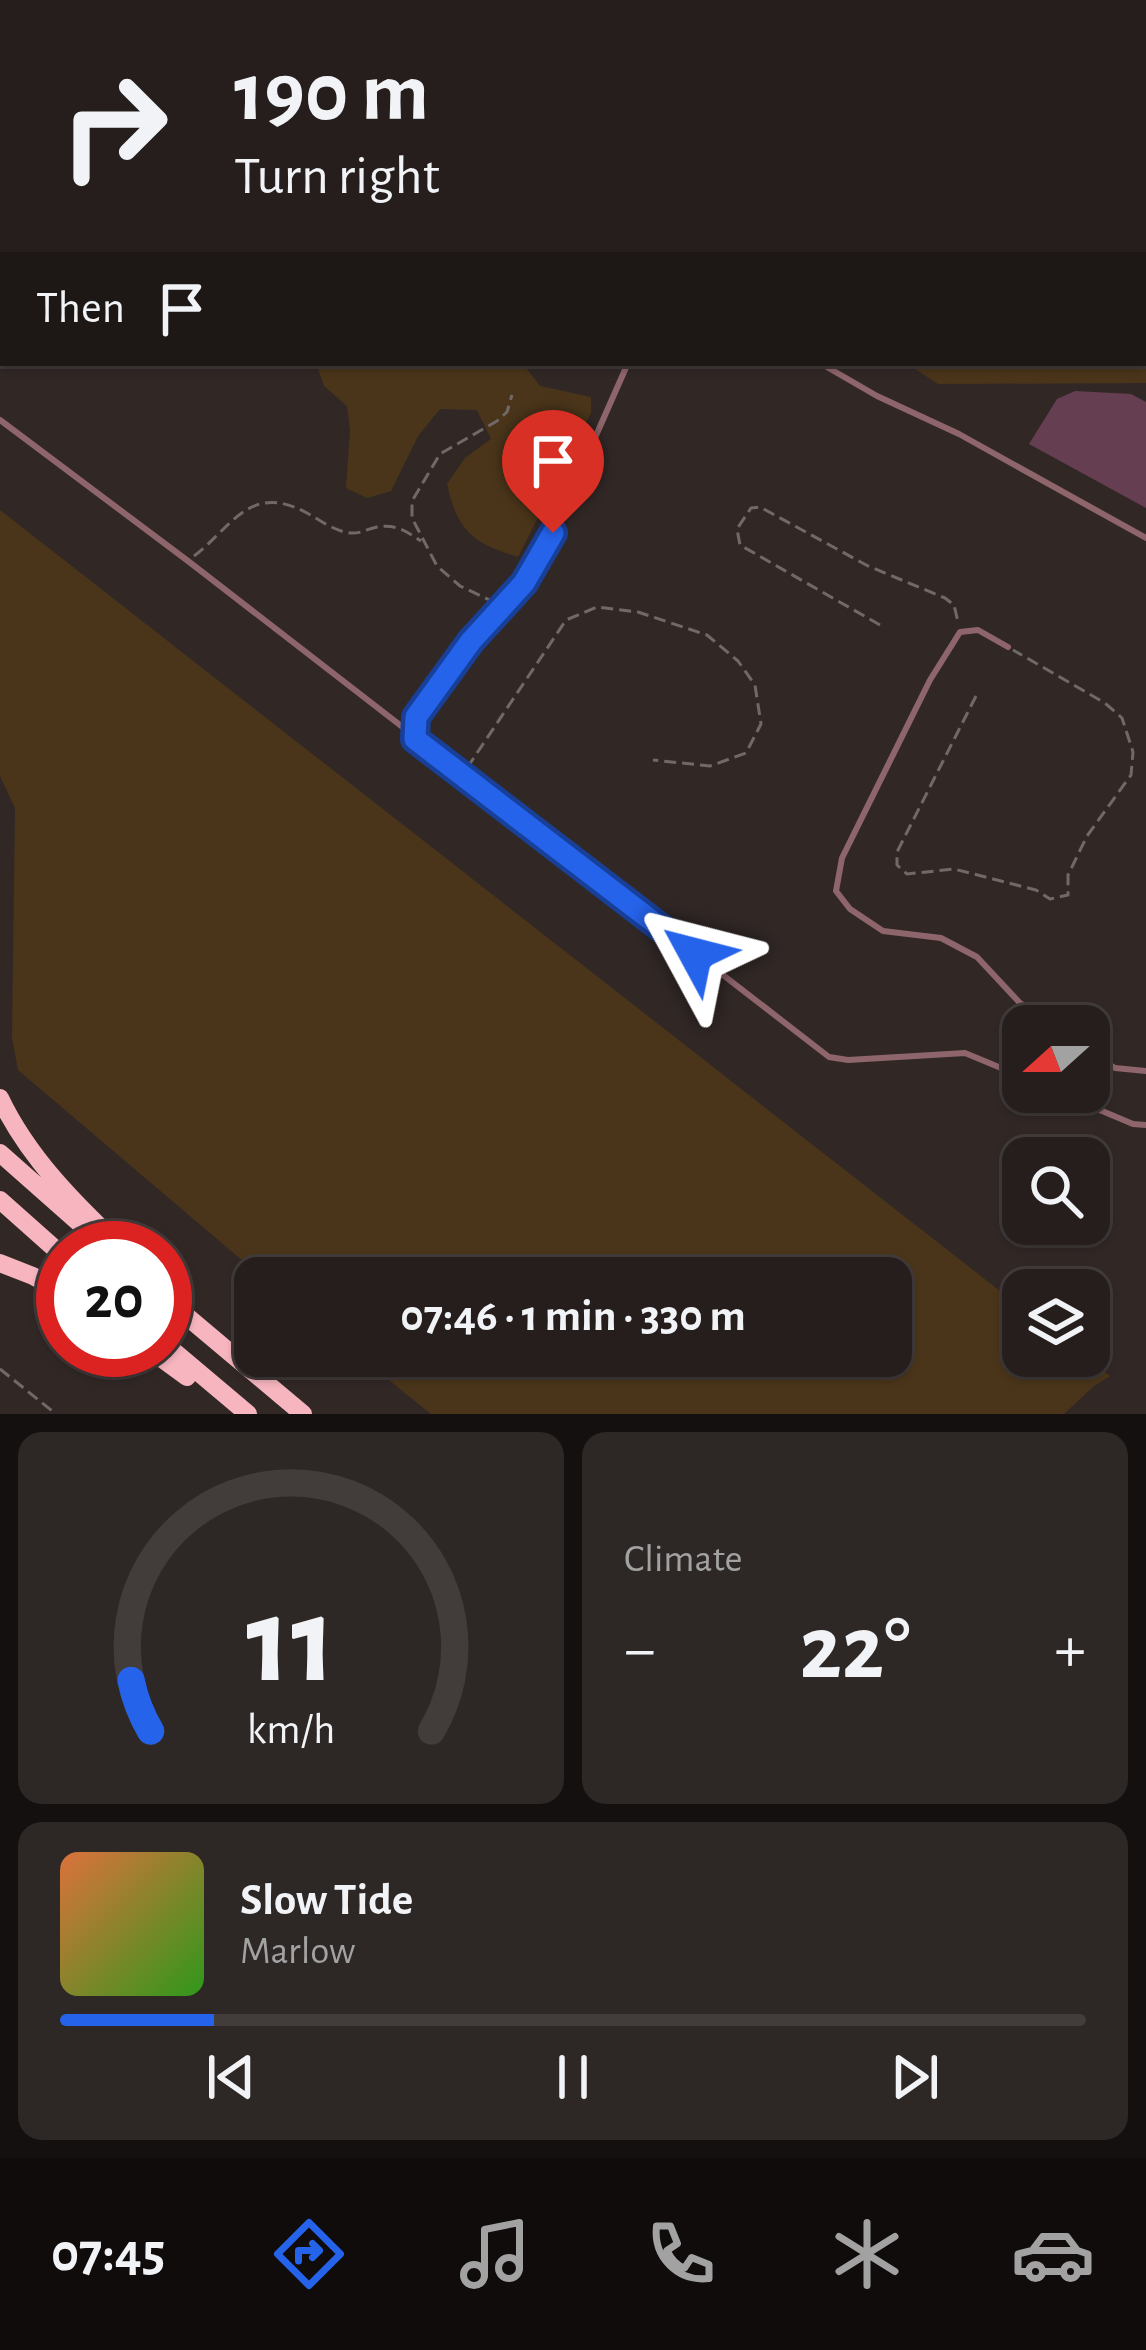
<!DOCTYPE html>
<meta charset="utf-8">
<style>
:root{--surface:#251e1c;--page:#2d2725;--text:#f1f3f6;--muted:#a3a2a3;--line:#423c3b;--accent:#2563eb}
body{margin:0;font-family:"Alegreya Sans",sans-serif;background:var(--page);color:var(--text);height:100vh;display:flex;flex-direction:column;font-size:45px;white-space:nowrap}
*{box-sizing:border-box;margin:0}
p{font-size:39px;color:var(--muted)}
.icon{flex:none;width:66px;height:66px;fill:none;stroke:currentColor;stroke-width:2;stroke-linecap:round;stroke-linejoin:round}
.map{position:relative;height:1414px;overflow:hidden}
.side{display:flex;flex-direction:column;gap:18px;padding:18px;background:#14100f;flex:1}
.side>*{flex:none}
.hud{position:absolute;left:0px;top:0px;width:1146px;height:366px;box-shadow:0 3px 9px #0004,0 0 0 3px var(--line);background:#251e1c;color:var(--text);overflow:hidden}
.needle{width:78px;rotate:249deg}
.fabs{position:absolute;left:1002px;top:1005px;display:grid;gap:24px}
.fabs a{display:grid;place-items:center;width:108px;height:108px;border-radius:24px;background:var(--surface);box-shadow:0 3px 9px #0004,0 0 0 3px var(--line);font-size:60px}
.speed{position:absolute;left:36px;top:1221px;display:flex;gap:24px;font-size:60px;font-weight:700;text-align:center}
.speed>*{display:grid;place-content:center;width:156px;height:156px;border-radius:50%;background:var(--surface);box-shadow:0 3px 9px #0004,0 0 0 3px var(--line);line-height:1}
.speed .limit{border:18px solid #d22;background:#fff;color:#111}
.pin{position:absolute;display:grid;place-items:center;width:102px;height:102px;color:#fff;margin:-123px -51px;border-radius:50% 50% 50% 0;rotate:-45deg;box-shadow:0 0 12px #0007}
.pin .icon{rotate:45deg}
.me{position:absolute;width:132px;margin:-66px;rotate:308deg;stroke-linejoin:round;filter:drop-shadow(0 0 9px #0008)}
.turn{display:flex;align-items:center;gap:42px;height:252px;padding:0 36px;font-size:54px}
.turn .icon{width:156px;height:156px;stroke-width:2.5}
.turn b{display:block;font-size:84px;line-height:102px}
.then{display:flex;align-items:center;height:114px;padding:0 36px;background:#0003;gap:24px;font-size:45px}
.big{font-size:90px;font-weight:700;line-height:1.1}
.side .widget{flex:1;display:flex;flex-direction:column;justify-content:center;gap:18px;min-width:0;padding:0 42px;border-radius:24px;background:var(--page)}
.side .dial{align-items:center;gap:0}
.dial svg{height:312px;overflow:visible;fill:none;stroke:var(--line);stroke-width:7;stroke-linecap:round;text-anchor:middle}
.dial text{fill:var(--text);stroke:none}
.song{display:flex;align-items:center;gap:36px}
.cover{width:144px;height:144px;border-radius:18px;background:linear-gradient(135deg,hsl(20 70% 55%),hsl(110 70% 35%))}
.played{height:12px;border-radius:6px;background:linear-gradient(90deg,var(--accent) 15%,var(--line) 15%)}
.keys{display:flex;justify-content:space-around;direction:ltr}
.heat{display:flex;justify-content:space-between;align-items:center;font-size:66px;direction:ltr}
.side .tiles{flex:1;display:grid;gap:18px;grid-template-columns:1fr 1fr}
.widget:last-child{grid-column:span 2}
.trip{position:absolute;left:234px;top:1257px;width:678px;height:120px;border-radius:24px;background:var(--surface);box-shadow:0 3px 9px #0004,0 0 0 3px var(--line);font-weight:700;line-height:120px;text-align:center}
.tabs{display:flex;height:192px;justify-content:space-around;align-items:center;background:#0f0c0b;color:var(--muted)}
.tabs .icon{width:84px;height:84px}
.tabs .current{color:var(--accent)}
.tabs b{font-size:54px;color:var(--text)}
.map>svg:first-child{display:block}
</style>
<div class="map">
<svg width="1146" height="1414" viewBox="0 0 1146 1414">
<rect width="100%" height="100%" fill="#312826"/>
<path fill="#4a351a" d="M1143,349H1146V383L938,384L912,367L911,363H1143Z
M316,363H522L540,386L591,397V413L518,557C473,543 458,532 447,484L465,458L491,439L477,410L440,409L418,436L391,491L367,498L346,488L350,430L347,406L324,386Z
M0,510L1023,1309V1356H1084L1110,1376L1094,1386L1064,1414H431L359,1356H891V1278H263L18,1070L12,1038L15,808L0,776Z"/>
<path fill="#653e52" d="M1075,391L1131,394L1146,402V508L1029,444L1057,399Z"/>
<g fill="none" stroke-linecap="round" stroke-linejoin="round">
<path stroke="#716967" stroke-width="3" stroke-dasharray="12 6" stroke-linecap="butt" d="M194,556C233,526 250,482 307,513C320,520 334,531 350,533C361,534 366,529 377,527C396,524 406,531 421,541
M496,603L460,586L437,566L412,518V501L440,454L497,421L507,412L512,395
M880,625L740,545L737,529L751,508L760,507L868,566L945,598L954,605L958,622
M976,696L897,852V865L907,874L954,869L1036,890L1050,899L1068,895V875L1087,836L1131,775L1133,752L1122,718L1105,703L1013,650
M467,768L566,620L597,607L638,612L707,635L738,661L755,685L761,724L746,753L710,766L653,760
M0,1369L56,1414"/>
<path stroke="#8f656c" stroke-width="6" d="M109,0L116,3
M424,3L426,0
M0,98L3,99
M0,280L3,277
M820,363L877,396L959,434L1146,538
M0,420L188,561L829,1057L848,1060L965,1053L1023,1077
M1008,647L978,630L960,632L930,680L842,858L836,891L850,909L883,931L941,938L977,957L1019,1002L1050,1026
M414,738L416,717L471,641L524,583L553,533L628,363
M1089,1052L1115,1068L1146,1071
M1057,1092L1133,1124L1146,1125"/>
<path stroke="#f6b5bf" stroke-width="18" d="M0,1098C28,1157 75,1204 122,1248
M0,1153L86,1229
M0,1200L63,1256
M0,1263L33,1276L63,1293
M165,1298L303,1414
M165,1344L248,1414
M150,1350L187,1377"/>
</g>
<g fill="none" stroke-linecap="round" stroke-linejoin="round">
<defs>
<path id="route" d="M553,533L524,583L471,641L416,717L415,739L695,954"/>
</defs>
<use href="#route" stroke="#184099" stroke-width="30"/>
<use href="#route" stroke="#2563eb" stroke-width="21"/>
</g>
</svg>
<div class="fabs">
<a><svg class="needle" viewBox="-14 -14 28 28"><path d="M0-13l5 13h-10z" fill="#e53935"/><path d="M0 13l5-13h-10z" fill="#a3a2a3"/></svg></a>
<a><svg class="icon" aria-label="search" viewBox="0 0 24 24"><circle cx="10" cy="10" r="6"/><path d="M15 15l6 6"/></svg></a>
<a><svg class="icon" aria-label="layers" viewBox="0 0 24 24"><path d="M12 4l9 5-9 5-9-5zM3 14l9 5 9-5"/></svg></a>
</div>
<div class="speed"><div class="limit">20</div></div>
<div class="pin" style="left:553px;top:533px;background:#d93025"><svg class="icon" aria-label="arrive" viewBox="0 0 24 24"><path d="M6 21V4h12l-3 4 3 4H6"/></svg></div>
<svg class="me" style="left:695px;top:954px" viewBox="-20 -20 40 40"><path d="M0-17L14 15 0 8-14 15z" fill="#2563eb" stroke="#fff" stroke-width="4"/></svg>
<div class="trip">07:46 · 1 min · 330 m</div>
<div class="hud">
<div class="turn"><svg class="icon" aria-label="right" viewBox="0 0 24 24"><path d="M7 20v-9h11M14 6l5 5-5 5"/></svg><div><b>190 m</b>Turn right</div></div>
<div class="then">Then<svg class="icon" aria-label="arrive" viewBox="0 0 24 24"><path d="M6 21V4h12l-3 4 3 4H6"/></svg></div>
</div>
</div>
<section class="side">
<div class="tiles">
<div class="widget dial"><svg viewBox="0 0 100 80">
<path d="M14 69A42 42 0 1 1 86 69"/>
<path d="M14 69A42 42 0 0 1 9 56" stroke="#2563eb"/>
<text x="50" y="56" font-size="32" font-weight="700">11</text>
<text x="50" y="72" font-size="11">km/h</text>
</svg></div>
<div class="widget"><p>Climate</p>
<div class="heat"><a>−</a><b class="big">22°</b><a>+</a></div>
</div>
<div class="widget">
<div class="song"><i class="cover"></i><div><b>Slow Tide</b><p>Marlow</p></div></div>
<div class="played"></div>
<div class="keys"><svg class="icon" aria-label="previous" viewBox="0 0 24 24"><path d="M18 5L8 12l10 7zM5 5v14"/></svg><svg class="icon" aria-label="pause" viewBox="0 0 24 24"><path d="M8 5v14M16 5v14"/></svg><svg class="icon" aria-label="next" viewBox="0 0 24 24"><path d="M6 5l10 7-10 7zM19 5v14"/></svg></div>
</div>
</div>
</section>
<nav class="tabs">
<b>07:45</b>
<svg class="icon current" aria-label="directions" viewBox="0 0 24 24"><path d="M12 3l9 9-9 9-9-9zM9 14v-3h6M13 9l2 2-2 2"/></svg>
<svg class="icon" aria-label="music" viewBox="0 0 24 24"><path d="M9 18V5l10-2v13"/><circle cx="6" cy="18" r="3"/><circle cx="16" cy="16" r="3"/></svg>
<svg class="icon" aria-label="phone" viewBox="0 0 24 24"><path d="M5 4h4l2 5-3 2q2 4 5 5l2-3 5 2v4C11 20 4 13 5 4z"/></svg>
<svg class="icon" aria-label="climate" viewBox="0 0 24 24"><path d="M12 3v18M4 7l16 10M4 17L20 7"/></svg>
<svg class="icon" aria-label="car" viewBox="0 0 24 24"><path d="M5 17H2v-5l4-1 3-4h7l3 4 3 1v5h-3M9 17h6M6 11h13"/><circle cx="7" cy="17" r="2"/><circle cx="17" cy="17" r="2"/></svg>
</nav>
